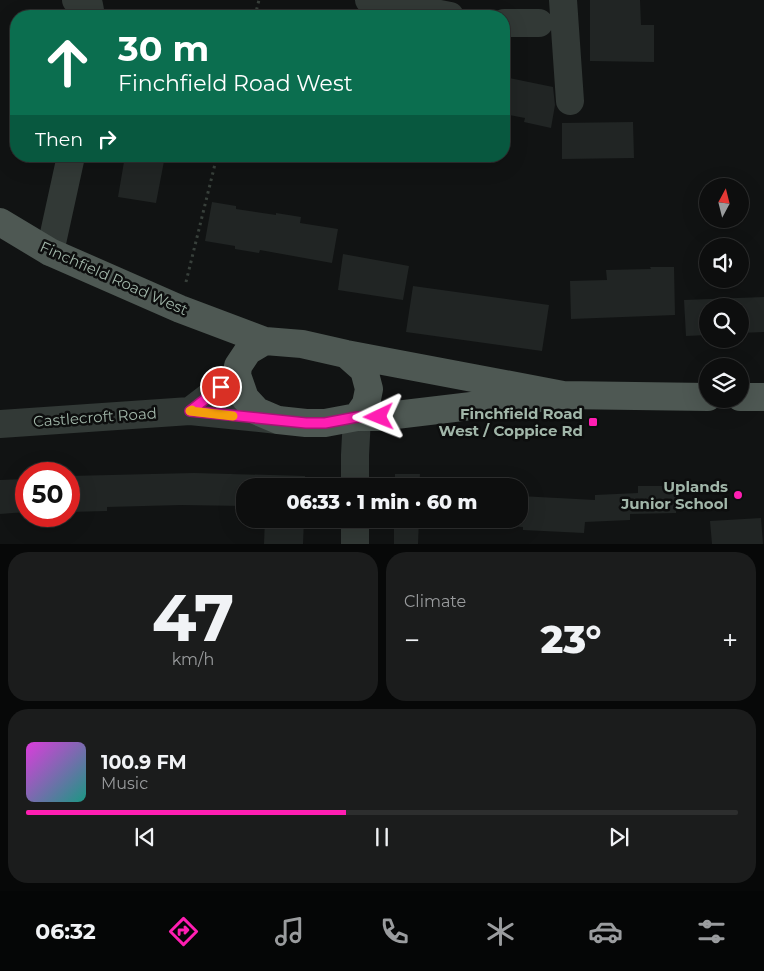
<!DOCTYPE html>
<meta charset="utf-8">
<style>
:root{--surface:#0d0e0e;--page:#1b1c1c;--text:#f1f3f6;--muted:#9a9c9e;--line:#2d2e2e;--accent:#ff1eb2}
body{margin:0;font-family:Montserrat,sans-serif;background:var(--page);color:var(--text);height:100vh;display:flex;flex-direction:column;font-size:19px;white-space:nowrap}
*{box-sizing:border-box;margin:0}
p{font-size:16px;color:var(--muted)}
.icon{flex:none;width:28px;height:28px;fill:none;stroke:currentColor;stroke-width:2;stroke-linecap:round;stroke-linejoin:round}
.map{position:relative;height:544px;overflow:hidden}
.side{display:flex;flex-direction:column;gap:8px;padding:8px;background:#070808;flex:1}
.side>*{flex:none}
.guide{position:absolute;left:10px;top:10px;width:500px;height:152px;border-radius:20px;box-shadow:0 5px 20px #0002,0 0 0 1px var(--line);background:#0b6e4f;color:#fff;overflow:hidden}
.needle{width:32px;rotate:7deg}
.tools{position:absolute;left:699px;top:178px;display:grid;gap:10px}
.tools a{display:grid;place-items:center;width:50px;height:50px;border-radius:50%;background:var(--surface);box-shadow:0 5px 20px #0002,0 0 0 1px var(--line);font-size:25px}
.speed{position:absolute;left:15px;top:462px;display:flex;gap:10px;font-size:25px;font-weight:700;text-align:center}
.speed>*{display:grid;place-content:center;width:65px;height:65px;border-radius:50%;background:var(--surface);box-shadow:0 5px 20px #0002,0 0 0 1px var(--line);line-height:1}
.speed .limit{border:8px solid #d22;background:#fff;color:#111}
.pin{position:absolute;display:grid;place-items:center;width:42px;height:42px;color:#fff;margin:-21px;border:2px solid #fff;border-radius:50%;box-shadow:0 1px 5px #0007}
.me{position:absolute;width:55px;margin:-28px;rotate:268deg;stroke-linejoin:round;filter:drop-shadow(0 0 4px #0008)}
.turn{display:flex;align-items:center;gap:18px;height:105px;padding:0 25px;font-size:22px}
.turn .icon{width:65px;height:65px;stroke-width:2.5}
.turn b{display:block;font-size:35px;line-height:42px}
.then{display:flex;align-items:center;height:48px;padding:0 25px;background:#0003;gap:10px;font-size:19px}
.big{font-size:38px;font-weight:800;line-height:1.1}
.side .tile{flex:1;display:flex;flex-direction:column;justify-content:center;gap:8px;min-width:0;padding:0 18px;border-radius:20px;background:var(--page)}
.side .dial{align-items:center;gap:0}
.dial b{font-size:65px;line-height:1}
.song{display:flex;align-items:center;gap:15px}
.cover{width:60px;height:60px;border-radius:8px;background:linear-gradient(135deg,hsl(300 70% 55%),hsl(170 70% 35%))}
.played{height:5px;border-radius:2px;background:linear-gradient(90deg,var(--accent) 45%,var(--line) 45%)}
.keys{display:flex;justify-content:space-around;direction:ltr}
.heat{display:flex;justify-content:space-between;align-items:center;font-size:28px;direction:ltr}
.side .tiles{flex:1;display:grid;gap:8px;grid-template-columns:1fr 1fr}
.tile:last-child{grid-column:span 2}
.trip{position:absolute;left:236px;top:478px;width:292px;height:50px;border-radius:20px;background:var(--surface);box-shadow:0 5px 20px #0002,0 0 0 1px var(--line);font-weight:800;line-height:50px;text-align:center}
.dock{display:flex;height:80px;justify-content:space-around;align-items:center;background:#050606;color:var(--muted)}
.dock .icon{width:35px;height:35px}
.dock .on{color:var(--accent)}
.dock b{font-size:22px;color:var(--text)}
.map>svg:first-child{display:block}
</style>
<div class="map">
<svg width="764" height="544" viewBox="0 0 764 544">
<rect width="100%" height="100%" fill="#111313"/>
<path fill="#212524" d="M590,0H640L641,25H654V62L590,61Z
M504,77L553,87L555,105L551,128L524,122L525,118L504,114Z
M633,122L634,158L562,159V123Z
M125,156H165L156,203L118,197Z
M212,202L236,206V209L276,215V213L301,217L300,223L338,229L332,263L260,250L259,253L235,249V246L205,241Z
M343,254L409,266L403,300L338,290Z
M650,267H674L675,315L571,319L570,281L607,280L606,270L651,269Z
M413,286L549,305L542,351L406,332Z
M764,297V332L740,333V306H708V335L686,336L684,300Z
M194,473L305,476V486H245V506L181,505L107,507V511L69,512V476Z
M395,474H420L419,486H395Z
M26,479V512L0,514V480Z
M460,482L485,484V486H459Z
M638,486H676V513L630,514V520L585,522L584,533L523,530V527L457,523V519H520V496L595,500V495L638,493Z
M761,518L763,544H712L710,521Z
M265,519H304L303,544H264Z
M394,519H419L418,544H394Z"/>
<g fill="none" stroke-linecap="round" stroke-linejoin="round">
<path stroke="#38403b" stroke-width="3" stroke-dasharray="2.5 4" stroke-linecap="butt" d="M255,16L259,0
M186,282L217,156"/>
<path stroke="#323936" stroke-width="28" d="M76,0L89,5L91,16
M369,0L450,16
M563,0L570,101
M504,23H539
M50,252L71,156
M190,411L237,375
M0,424L190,411L278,420
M355,486V455L357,417
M355,544V519"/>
<path stroke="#4e5853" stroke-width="28" d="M0,222L50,252L180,309L265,341L302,344L346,354L563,395
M265,341L248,351L238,366L237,375L245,398L257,411L278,420L306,423H325L357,417H379L563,395L708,397
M346,354L364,370L369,389L366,404L357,417
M740,397H764"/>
</g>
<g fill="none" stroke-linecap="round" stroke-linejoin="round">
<defs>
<path id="route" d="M221,387L190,411L306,423H325L357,417H379"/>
</defs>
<use href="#route" stroke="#a61474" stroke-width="12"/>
<use href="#route" stroke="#ff1eb2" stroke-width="9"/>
<path stroke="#f59e0b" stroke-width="9" d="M192,410L190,411L233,416"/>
</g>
<g fill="#ff1eb2" stroke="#0d0e0e" stroke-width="2">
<rect x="588" y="417" width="10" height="10" rx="2.5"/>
<circle cx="738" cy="495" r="5"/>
</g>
<g text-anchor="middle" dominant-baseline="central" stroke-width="5" stroke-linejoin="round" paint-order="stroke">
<g font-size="15" fill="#a1b6a9" stroke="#0d0e0e">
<text transform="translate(114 278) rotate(24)">Finchfield Road West</text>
<text transform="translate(95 417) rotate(-4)">Castlecroft Road</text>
</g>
<g font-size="15" font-weight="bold" fill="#a1b6a9" stroke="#0d0e0e" text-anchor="end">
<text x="583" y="413">Finchfield Road<tspan x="583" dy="17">West / Coppice Rd</tspan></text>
<text x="728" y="486">Uplands<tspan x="728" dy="17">Junior School</tspan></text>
</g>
</g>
</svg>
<div class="tools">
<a><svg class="needle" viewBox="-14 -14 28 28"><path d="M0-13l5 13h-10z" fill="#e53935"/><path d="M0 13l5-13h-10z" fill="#9a9c9e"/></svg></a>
<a><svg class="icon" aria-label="sound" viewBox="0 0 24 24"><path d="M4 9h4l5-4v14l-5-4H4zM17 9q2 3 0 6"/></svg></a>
<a><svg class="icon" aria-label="search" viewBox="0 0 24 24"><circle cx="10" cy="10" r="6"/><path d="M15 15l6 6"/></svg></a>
<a><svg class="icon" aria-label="layers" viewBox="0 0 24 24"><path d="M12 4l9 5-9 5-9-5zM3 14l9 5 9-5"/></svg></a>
</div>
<div class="speed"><div class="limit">50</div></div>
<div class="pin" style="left:221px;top:387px;background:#d93025"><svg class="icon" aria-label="arrive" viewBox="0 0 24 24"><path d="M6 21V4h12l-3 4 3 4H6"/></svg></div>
<svg class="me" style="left:379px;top:417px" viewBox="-20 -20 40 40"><path d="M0-17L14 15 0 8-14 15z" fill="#ff1eb2" stroke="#fff" stroke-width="4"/></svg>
<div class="trip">06:33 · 1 min · 60 m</div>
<div class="guide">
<div class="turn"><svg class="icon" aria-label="ahead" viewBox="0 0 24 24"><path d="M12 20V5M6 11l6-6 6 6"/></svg><div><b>30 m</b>Finchfield Road West</div></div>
<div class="then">Then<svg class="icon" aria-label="right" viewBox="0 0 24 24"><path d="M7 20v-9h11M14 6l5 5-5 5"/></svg></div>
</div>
</div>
<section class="side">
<div class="tiles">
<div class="tile dial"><b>47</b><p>km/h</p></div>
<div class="tile"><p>Climate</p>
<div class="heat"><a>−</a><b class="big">23°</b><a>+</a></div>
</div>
<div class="tile">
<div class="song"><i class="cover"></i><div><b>100.9 FM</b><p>Music</p></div></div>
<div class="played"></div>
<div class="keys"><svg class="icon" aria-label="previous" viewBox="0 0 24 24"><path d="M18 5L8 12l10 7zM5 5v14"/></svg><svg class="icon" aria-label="pause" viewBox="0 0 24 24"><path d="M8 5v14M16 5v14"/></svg><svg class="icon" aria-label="next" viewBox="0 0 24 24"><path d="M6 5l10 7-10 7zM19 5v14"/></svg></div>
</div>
</div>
</section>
<nav class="dock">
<b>06:32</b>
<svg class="icon on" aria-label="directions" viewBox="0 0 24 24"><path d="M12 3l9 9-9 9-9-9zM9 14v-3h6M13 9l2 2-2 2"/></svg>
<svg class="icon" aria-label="music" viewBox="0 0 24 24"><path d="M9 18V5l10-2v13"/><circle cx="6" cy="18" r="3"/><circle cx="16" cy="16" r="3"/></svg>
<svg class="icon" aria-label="phone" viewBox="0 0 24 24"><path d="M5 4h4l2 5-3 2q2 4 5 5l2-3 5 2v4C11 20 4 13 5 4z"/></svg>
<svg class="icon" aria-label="climate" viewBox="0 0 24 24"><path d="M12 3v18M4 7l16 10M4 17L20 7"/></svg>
<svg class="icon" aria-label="car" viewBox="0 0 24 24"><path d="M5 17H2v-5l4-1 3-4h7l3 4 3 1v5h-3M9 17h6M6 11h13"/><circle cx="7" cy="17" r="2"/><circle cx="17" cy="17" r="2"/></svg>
<svg class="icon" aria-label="filters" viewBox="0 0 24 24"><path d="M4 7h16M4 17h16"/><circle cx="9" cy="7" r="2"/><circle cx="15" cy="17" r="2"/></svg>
</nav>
